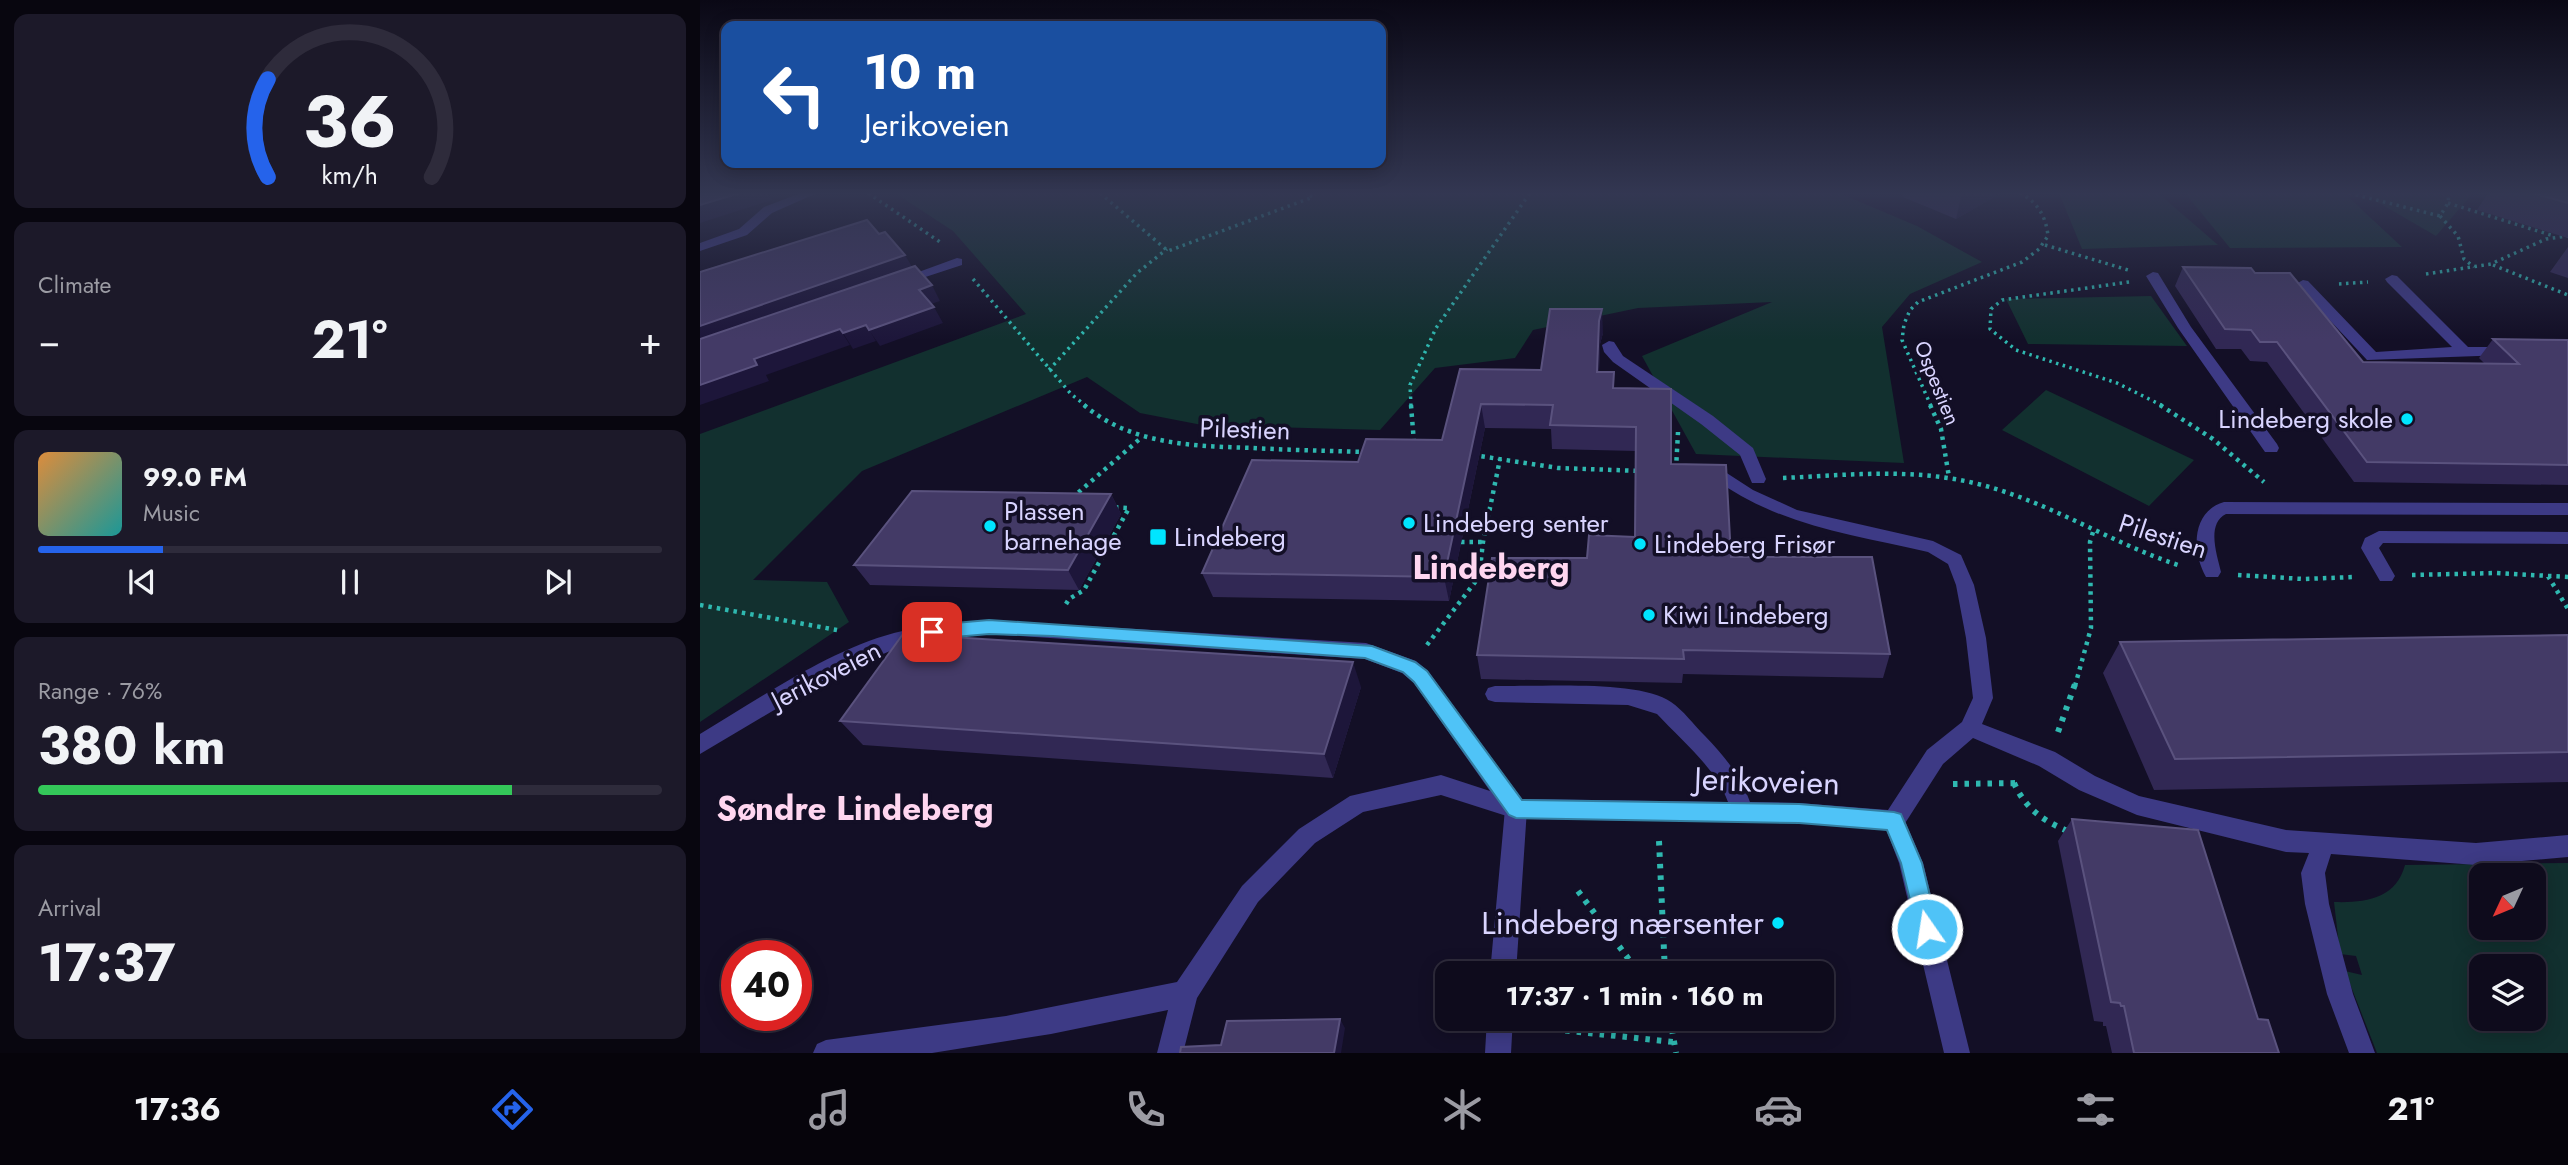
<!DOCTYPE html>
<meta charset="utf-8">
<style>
:root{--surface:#0e0b1c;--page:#1c1929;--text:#f1f3f6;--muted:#9b9ba3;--line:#2e2b3b;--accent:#2563eb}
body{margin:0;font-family:Jost,sans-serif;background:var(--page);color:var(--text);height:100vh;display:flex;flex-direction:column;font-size:26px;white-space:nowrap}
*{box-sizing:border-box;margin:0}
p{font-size:23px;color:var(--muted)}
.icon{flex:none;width:38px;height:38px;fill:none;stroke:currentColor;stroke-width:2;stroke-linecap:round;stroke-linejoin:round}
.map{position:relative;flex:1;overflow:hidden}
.panel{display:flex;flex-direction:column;gap:14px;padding:14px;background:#08060f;width:700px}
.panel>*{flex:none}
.guide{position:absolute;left:21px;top:21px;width:665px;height:147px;border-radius:14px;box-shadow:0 4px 18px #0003,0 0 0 2px var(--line);background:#1a4fa0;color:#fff;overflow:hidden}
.needle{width:46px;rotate:226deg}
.controls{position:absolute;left:1769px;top:863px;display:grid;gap:14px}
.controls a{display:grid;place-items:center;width:77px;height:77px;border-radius:14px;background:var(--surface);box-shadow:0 4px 18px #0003,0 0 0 2px var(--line);font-size:35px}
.speed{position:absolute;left:21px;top:940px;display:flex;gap:14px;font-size:35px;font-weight:700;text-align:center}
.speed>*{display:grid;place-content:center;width:91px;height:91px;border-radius:50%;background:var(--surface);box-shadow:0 4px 18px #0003,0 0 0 2px var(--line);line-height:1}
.speed .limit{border:10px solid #d22;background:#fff;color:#111}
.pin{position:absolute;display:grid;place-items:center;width:60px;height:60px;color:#fff;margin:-30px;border-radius:14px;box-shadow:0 4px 10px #0006}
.me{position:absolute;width:77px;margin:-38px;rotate:347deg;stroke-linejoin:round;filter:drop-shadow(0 0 5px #0008)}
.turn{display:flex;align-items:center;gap:24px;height:147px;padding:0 28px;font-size:32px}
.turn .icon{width:91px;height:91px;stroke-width:2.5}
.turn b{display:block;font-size:49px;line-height:60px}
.big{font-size:52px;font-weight:700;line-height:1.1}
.panel .card{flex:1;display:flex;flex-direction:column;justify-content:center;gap:10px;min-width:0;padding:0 24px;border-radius:14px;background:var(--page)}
.panel .dial{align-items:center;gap:0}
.dial svg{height:182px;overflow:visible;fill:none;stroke:var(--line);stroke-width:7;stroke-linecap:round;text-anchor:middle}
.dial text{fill:var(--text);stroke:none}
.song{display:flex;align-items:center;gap:21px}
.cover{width:84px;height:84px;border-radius:10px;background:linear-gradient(135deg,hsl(30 70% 55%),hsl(180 70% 35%))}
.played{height:7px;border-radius:4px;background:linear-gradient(90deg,var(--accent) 20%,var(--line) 20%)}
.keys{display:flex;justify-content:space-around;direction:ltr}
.heat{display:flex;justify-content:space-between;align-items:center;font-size:38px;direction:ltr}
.charge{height:10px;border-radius:5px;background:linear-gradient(90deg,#34c759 76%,var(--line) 0)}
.trip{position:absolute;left:735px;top:961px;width:399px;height:70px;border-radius:14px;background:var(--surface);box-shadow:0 4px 18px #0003,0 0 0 2px var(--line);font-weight:700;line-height:70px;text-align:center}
.tab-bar{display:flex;height:112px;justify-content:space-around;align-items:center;background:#06040b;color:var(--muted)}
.tab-bar .icon{width:49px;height:49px}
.tab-bar .active{color:var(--accent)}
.tab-bar b{font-size:32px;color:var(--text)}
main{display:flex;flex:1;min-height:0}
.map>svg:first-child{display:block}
</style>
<main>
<section class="panel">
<div class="card dial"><svg viewBox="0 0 100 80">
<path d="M14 69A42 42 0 1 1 86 69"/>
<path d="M14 69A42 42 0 0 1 14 26" stroke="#2563eb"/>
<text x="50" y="56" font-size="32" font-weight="700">36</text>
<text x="50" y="72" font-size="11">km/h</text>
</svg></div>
<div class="card"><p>Climate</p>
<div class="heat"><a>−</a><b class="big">21°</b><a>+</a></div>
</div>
<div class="card">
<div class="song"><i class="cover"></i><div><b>99.0 FM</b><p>Music</p></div></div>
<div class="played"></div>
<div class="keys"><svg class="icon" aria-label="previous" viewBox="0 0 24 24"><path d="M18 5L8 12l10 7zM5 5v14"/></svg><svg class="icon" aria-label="pause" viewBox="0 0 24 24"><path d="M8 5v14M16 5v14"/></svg><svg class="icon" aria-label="next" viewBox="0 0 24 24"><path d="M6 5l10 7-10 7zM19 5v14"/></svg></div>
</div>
<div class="card"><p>Range · 76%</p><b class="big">380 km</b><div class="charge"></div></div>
<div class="card"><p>Arrival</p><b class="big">17:37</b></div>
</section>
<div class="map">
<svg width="1868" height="1053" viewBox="0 0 1868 1053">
<rect width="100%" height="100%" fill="#130f26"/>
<path fill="#12302f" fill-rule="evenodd" d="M195,193H1139L1217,226L1282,262L1210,294L1182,327L1204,463L996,454L942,356L1072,302L938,308L833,330L815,358L735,368L680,430L502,425L440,413L387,377L162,471L53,580L127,582L149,622L0,722V434L326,314L253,231Z
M1359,193H1458L1518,245L1382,249Z
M1485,193H1644L1702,247L1530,248Z
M1662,193H1773L1736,236Z
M1451,296L1487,346L1328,344L1306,299Z
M1346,390L1494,460L1449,506L1302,430Z
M1868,863V1053H1677L1645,971L1662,975L1656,956L1640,954L1634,902C1665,903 1696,899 1705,865ZM1782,875H1834V928H1782ZM1782,966H1834V1018H1782Z"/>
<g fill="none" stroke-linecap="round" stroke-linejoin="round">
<path stroke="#2fb8b0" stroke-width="3.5" stroke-dasharray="2.5 4.5" stroke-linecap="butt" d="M168,193L240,242
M400,193L468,251L613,197L606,193
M1649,193L1740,216L1748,203L1749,193
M1748,203L1854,236
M1740,216L1758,236L1764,259L1774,267
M1345,245L1428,270
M1793,265L1868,295
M1726,274L1791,264L1846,239L1868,236
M273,279L371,394L386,406
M1429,282L1302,300L1291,309L1290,329L1316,350L1417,383L1463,406
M1639,284L1668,282
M349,370L437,273L467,249
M711,406L710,385L736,328L830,193
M1231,406L1202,340L1204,324L1210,310L1218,302L1322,262L1339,249L1348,236C1346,217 1338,202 1320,193"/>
<path stroke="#2fb8b0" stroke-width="4.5" stroke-dasharray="3.5 5" stroke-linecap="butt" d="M384,405C431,445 494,446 553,448C590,450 628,451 666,452
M711,405L714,443
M1230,405L1241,429L1249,477
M1460,405L1513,439L1564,482
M773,455L858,468L942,471
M976,469L978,432
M1083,478C1146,475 1212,468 1274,483C1347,500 1410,543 1481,566
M372,498L442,437
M761,542H783
M1538,575L1603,579L1655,577
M1712,575L1796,573L1868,577
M1848,576L1868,609
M366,604L369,599L384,590L429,508L411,507
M0,605L137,630
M727,645L779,577L783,542L800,459
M1375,686L1391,628L1390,542L1393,532"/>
<path stroke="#2fb8b0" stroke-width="6" stroke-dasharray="4.5 7" stroke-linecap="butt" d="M1358,732L1375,684
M1314,783C1325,808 1343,821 1368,831
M1253,784L1321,783
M959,841L965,973
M878,891L939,973
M970,1018L976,1053
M831,1027L974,1042"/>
<path fill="#3d3a85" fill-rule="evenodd" d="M101,193H117L72,213L47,235L0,251V243L39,229L64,207Z
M257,258L262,259V265L201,285L194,281Z
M1453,272L1458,273L1491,327L1577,444L1579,448L1577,452H1565L1478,328L1446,276Z
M1692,275L1697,276L1768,347H1806L1813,351L1806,355L1667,360L1596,284L1603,280L1608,281L1676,352L1752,347L1687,282L1685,279Z
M909,341L914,342L923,356L1013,416L1053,448L1066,479L1064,483H1052L1040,455L1001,424L913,362L904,352L902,345Z
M1019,468L1053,490L1097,510L1233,541L1261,555L1274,585L1286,638L1293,698L1282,724L1355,752L1395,776L1439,796L1586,830L1776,843L1868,835V857L1776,865L1631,854L1625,873L1629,904L1653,994L1675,1053H1649L1627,994L1605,904L1601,873L1609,853L1586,852L1437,815L1379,790L1339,766L1273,738L1243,764L1202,828L1194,831L1099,823L816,819L741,795L663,812L615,843L558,902L497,998L483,1053H457L468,1010L351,1034L232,1053H113L117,1044L126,1040L306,1016L477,982L542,886L599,829L650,796L741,775L790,791L714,683L702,673L665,659L289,634L232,640L197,648L130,677L0,754V734C59,699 127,651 194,633C225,625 257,622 289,620L666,643L716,661L728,671L822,799L1028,802C1015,767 982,741 957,714L928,705L795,702L788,700L785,694L788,688L795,686C836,687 939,679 971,702C983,710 994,725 1005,736C1025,757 1040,775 1050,802L1099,803L1188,810L1227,750L1262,722L1273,698L1266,638L1256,585L1248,564L1228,552C1149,534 1080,526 1013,478L1011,474L1013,470Z
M1524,502L1868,503V515L1526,514C1506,524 1517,555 1521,572L1518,577H1506C1491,551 1492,511 1524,502Z
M1679,531L1868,532V544L1683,543L1679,548L1695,576L1692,581H1680L1661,548L1665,538Z"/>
<path fill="#3d3a85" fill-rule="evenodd" d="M816,799L824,802L827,809L816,973H790L805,809L808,802Z
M1194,811L1202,814L1223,863L1270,1053H1244L1199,863L1183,821L1186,814Z
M787,1018H813L811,1053H785Z"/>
</g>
<path fill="#312854" d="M1204,193H1301L1256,219L1203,197Z
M1788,193H1868V238L1777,210Z
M1868,247V278L1850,272Z
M1483,267L1555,273L1663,362L1785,364L1779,358L1793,339L1868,340V485L1654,482L1567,362L1550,361L1541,349H1516L1475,286Z
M903,333L900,344L899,372H914V388L971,464L1031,557L1190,654L1183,678L983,674L982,683L781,679L777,655L887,558L935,537L936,451L852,449L851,429L785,428L749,601L513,597L502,573L658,462L742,440L760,369L841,370Z
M411,494L421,514L379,590L170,585L154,565Z
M1868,635V782L1454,790L1403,673L1420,642Z
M661,687L633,778L163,745L140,721Z
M1372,819L1558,1019L1579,1053H1412L1406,1026H1403V1022L1394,1021L1358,841Z"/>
<path fill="#1d163a" d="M40,193H67L72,200L0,223V205Z
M1262,193H1301L1256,219Z
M205,255L214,270L0,346V326Z
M232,285L240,301L228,305L219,290Z
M234,307L243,323L180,346L169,330Z
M902,309L903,333L900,344L898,395L897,372L899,321Z
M166,325L176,341L153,349L143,333Z
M140,329L150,345L66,375L69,381L0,405V385L54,359Z
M781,404L785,428L749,601L744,577Z
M411,494L421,514L379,590L368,570Z
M653,662L661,687L633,778L624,754Z
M640,1019L645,1028L641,1053H634Z"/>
<path fill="#433a66" stroke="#5a527e" stroke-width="2" d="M0,193H40L0,205Z
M1832,193H1868V203Z
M167,220L179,234L185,232L205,255L0,326V272Z
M215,266L232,285L219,290L234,307L169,330L166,325L143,333L140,329L54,359L57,365L0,385V339Z
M1483,267L1551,268L1555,273H1590L1663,362L1819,364L1793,339L1868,340V465L1667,462L1577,342H1560L1551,330L1525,329Z
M850,309H902L899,321L897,372H914L913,388L971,389V464L1026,465L1031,557H1172L1190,654L983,650L984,659L777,655L792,558H887L889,535L935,537L936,427L850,425L853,405L781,404L744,577L502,573L552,460L658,462L666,439L742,440L760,369L841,370Z
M212,491L411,494L368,570L154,565Z
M203,634L653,662L624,754L140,721Z
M1868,635V752L1475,759L1420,642Z
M1372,819L1498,830L1558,1019L1568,1020L1579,1053H1434L1424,1006H1421L1420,1003L1411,1002Z
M640,1019L634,1053H480L481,1047L521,1045L527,1021Z"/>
<linearGradient id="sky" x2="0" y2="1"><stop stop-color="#0a0815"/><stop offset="0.57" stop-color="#333752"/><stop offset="1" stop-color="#333752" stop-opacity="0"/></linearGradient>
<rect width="1868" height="340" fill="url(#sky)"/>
<path fill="#4fc3f7" stroke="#337fa1" stroke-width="2" d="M289,620L672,646L715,662L727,671L822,800L1099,804L1194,812L1201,814L1222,863L1238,929L1235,937L1227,940L1219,937L1201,863L1187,830L1099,823L816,818L809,815L714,682L703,672L665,658L353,636L289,634L232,639L226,637L223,632L226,627L232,625Z"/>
<g fill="#00e5ff" stroke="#130f26" stroke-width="2.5">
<circle cx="1707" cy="419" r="7"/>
<circle cx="709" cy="523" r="7"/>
<circle cx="290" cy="526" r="7"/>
<rect x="449" y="528" width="18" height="18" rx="3.5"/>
<circle cx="940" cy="544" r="7"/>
<circle cx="949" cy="615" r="7"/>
<circle cx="1078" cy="923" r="7"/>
</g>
<g text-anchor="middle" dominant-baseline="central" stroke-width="7" stroke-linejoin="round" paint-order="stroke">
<g font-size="21" fill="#d9d4ff" stroke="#130f26">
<text transform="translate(1237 383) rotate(68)">Ospestien</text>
</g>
<g font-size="26" fill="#d9d4ff" stroke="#130f26" text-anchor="start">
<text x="1693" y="419" text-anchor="end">Lindeberg skole</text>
<text x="304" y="511">Plassen<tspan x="304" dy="30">barnehage</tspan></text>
<text x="723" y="523">Lindeberg senter</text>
<text x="474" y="537">Lindeberg</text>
<text x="954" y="544">Lindeberg Frisør</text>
<text x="963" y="615">Kiwi Lindeberg</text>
</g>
<g font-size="26" fill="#d9d4ff" stroke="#130f26">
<text transform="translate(545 429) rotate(2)">Pilestien</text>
<text transform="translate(1463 536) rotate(18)">Pilestien</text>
<text transform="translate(126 675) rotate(-27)">Jerikoveien</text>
</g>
<g font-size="32" fill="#d9d4ff" stroke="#130f26">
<text transform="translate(1067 781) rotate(2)">Jerikoveien</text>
</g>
<g font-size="32" fill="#d9d4ff" stroke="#130f26" text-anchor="end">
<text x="1064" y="923">Lindeberg nærsenter</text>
</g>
<g font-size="33" font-weight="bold" fill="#ffd6f0" stroke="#130f26">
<text x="791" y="567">Lindeberg</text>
</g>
<g font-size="33" font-weight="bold" fill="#ffd6f0" stroke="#130f26">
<text x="155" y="808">Søndre Lindeberg</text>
</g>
</g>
</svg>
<div class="controls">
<a><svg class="needle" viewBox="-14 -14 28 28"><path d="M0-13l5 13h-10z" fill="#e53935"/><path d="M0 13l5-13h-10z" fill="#9b9ba3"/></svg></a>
<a><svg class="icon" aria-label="layers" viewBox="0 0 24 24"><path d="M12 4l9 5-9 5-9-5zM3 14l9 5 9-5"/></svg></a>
</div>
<div class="speed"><div class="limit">40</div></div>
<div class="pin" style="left:232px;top:632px;background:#d93025"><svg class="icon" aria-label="arrive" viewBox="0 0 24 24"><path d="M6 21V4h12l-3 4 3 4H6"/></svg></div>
<svg class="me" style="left:1227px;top:929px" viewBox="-20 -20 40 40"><circle r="17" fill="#4fc3f7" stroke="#fff" stroke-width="3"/><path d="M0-11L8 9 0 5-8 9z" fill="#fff"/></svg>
<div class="trip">17:37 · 1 min · 160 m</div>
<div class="guide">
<div class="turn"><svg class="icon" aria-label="left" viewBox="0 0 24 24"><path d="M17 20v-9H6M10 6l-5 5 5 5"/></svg><div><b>10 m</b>Jerikoveien</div></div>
</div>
</div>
</main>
<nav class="tab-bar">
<b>17:36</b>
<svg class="icon active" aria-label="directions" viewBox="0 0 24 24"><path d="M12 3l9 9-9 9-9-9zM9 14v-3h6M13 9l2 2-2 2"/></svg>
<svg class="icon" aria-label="music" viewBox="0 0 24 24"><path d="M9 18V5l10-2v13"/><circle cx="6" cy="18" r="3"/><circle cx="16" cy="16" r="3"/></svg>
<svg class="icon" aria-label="phone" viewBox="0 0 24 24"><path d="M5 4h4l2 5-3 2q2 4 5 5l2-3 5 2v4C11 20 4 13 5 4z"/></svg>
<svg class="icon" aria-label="climate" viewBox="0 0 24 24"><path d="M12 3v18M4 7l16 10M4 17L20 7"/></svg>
<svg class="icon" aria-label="car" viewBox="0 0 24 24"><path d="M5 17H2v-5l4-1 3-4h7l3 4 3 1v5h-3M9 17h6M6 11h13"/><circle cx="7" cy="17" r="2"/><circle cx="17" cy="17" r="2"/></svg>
<svg class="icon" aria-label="filters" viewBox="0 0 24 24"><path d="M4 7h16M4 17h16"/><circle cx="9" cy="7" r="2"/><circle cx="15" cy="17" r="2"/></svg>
<b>21°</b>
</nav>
